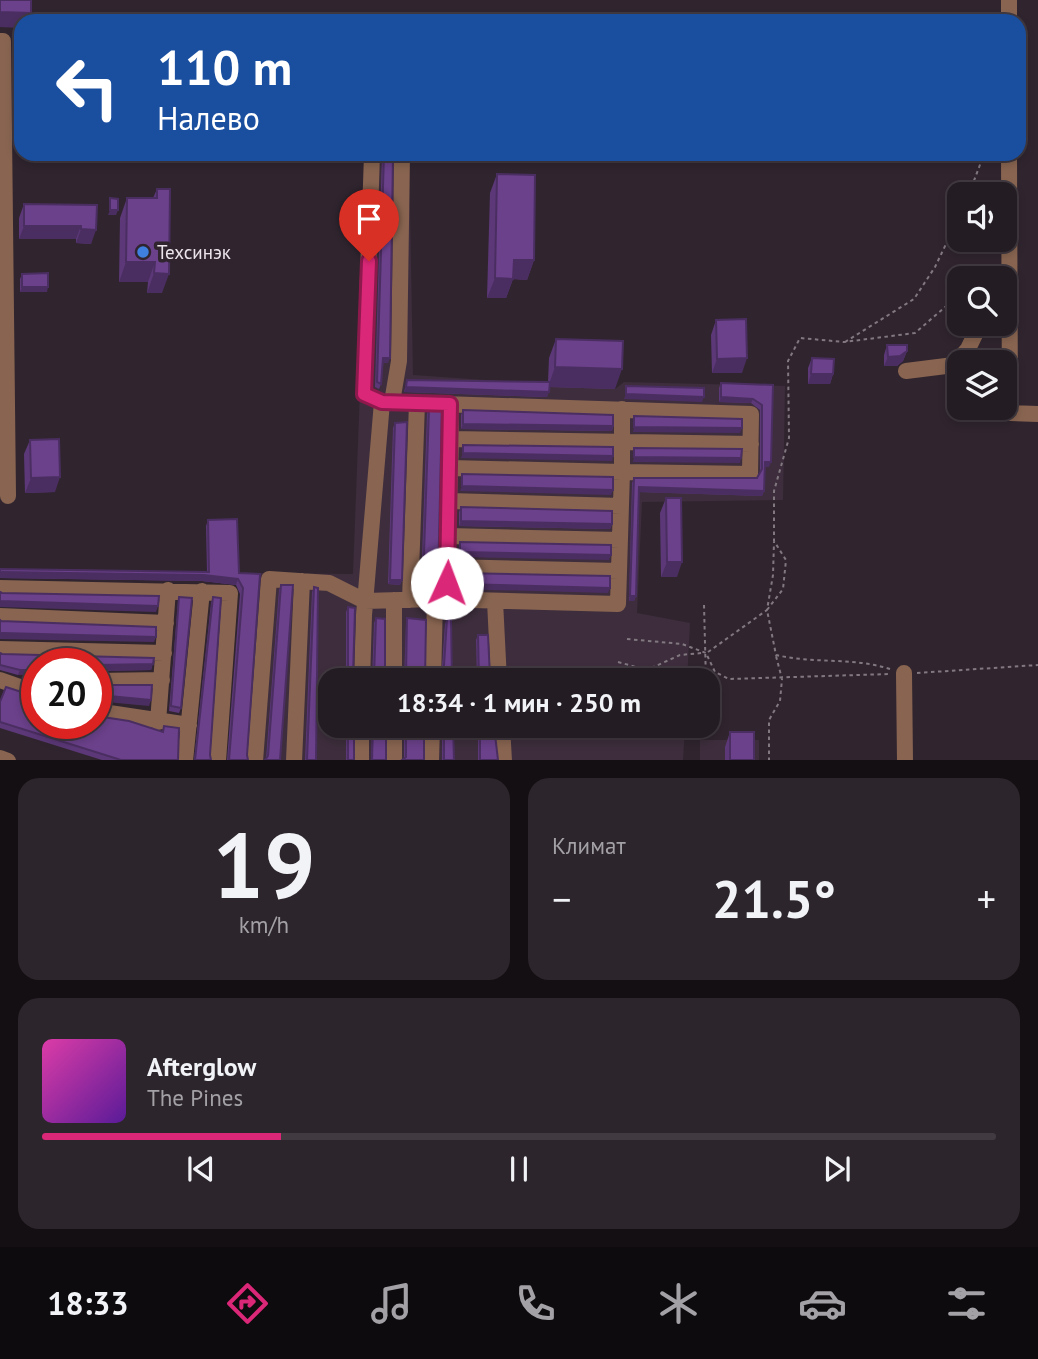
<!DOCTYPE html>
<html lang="ru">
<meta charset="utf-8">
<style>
:root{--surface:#241c23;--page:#2c252b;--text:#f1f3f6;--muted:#a3a1a6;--line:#413a41;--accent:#db2777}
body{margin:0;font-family:"PT Sans",sans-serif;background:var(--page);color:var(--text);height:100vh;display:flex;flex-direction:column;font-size:26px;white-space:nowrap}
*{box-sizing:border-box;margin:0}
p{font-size:23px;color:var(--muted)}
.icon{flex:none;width:38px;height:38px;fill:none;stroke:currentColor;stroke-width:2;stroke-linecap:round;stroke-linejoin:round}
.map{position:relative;height:760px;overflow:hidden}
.details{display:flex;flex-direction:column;gap:18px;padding:18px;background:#140f13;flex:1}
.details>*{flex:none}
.guide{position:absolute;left:14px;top:14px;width:1012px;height:147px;border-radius:21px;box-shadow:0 4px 10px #0003,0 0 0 2px var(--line);background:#1a4fa0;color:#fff;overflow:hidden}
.tools{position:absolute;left:947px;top:182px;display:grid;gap:14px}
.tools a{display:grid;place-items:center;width:70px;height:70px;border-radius:14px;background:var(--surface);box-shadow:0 4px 10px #0003,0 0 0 2px var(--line);font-size:35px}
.speed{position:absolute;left:21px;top:648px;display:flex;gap:14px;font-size:35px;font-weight:700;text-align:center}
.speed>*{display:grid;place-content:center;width:91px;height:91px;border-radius:50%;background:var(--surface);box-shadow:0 4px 10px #0003,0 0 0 2px var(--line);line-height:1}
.speed .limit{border:10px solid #d22;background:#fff;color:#111}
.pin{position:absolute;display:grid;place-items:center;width:60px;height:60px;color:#fff;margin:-72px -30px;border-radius:50% 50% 50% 0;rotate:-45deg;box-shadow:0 0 7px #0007}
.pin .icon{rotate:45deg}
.me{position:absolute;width:77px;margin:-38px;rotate:2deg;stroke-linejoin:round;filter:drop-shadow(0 0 5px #0008)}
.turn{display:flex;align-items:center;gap:24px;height:147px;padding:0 28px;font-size:32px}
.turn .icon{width:91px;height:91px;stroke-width:2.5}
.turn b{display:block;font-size:49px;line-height:60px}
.big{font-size:52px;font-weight:800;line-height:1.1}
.details .card{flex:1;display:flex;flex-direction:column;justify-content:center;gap:10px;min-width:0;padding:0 24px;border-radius:21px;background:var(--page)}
.details .dial{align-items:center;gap:0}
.dial b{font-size:91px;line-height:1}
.song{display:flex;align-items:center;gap:21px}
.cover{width:84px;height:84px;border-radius:10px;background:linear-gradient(135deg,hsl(320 70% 55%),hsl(270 70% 35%))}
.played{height:7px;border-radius:4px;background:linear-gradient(90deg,var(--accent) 25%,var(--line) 25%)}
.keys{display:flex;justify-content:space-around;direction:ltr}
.heat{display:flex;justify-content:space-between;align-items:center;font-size:38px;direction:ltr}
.details .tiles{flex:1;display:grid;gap:18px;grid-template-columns:1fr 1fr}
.card:last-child{grid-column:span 2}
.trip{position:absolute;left:318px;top:668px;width:402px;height:70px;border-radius:21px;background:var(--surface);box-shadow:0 4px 10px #0003,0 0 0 2px var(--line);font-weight:800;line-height:70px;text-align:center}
.tab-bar{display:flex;height:112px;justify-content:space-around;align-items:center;background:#0e0b0e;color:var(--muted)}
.tab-bar .icon{width:49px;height:49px}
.tab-bar .active{color:var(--accent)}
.tab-bar b{font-size:32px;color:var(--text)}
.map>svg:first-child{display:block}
</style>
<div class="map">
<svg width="1038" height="761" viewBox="0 0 1038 761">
<rect width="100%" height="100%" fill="#30252f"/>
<path fill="#3e2e3d" d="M369,154H409L413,375L615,389L624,382L785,386L783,500L642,502L637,613L690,623L687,681H331V726H685L683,760L236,761L252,573L353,574Z
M700,740H759V760H700Z"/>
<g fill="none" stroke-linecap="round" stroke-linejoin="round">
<path stroke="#817880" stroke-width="2" stroke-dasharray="3.5 3.5" stroke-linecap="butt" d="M15,41H21
M969,194L984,154
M845,342L914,299L935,267L959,217
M704,605L706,681
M627,639L682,644L706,653L715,672L729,679L890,674
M708,652L767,610L773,575L774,542
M618,662L647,670L680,655L702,653
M890,669C853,657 814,664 776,655L767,610L783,589L786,560L774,541V491L789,438L788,361L800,338L844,342L915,333L959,295
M917,673L1038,665
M706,726V735
M769,761V720L780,701L782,679L776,656"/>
<path stroke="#896551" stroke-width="16" d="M1009,0V21
M0,41H3L8,496
M372,154L364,394L382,402
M1009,154L1010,413L1038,414
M906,371L954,365L968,349L980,324
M392,402L399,361L402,154
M450,404L451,439L751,444
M450,468L622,472V409
M449,501L621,506
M448,536L620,540
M447,567L619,571
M0,588L230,593L218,761
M446,599L451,439
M410,600L417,403
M495,601L499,681
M0,616L166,623
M0,649L164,653
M904,673L905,761
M0,680L37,693
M96,681L162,680
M362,681L364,615L382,402L751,414L750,474L622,472L618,604L435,599L433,681
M394,681V600
M96,711L189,725
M158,722L168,590
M502,726L504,761
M0,758L8,761
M185,761L202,591
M255,761L269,579L329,583L365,601L435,599
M294,761L302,581
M361,761V726
M394,761V726
M431,761L432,726"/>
</g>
<path fill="#5c3878" d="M382,154H393L388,363H383L381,384L379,389L375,387Z
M497,174L534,260L527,280L513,279L506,298H487L490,193Z
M157,189L162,293H147L148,282H119L120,218L127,198H153Z
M24,204L97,205L91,244L76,243V239H19V218Z
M22,274L47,292H20V279Z
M716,320L742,373H712L711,335Z
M556,339L615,389L550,387L547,397L404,392L407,380L548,382L549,358Z
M887,345L907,351L903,361L897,366H884V355Z
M812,358L833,374L830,384H808V368Z
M721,383L773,385L769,467H765L764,491L762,496L639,492L636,596L634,601H629L632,483L634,478H757L760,472V410L751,403L719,402V388Z
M429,409L436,587H421L427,414Z
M463,410L613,426L612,431L461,429V415Z
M395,423L402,580L400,585L388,584L393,428Z
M30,440L55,492L25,493L24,454Z
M666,498L677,577H661L660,513Z
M461,507L612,524L610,529L459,526V512Z
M208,520L239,573L260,574L247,755L248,760H227L240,594L236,585L202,581L0,578V569L207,572L206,526Z
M281,585L280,760L266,759L279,590Z
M314,587L316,760H305L312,592Z
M179,597L181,708L179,713L169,711L178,602Z
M213,597L210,755L211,760H194L211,603Z
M348,607L353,676L355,681H346V612Z
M376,618L385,677L372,680L374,623Z
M407,618L425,681L404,680L406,623Z
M447,619L452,681H441L445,624Z
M478,635L490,677L494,681H477L476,640Z
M0,653L2,654L154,658L151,670L96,671V663H37V675H18L0,670Z
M0,702L162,732L164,726L178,760H102L0,728Z
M346,726H354V760H346Z
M372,726H386V760H371Z
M404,726H424V760L404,759Z
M442,726H453L454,760H442Z
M478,726H494L498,760H478Z
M730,732L754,760H725V747Z"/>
<path fill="#4b2e61" d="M0,12L31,13L28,21H21V28L0,27Z
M110,156H140L138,161H108Z
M110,210H118L116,215H108Z
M24,226H81L76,239H19Z
M81,229L96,230L91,244L76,243Z
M514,260H534L527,280L513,279L506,298H487L495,278Z
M126,262H155L148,282H119Z
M154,273L169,274L162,293H147Z
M22,287H48L47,292H20Z
M907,351L903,361L897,366H884L888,357Z
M383,358H390L388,363H381Z
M747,358L742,373H712L717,359Z
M555,367L622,369L615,389L548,387Z
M811,374H833L830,384H808Z
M406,387L549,392L547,397L404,392Z
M626,394L704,397L702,402L624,399Z
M721,397L753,399L751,403L719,402Z
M463,424L613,426L612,431L461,429Z
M634,427L742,428L740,433L633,432Z
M463,453L613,456L612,461L461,458Z
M634,457L741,458L740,463L633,462Z
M765,462H771L769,467H763Z
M60,477L55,492L25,493L31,478Z
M462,486L613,490L611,495L460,491Z
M639,487L764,491L762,496L637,492Z
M461,521L612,524L610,529L459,526Z
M460,552L611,555L609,560L458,557Z
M667,562H682L677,577H661Z
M2,572L204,575L238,579L236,585L202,581L0,578V573Z
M390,580H402L400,585L388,584Z
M423,582H438L436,587H421Z
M459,584L610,588L608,593L457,589Z
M630,596H636L634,601H629Z
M0,601L158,606L156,612L0,607Z
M2,633L156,637L154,642L0,639V634Z
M153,664L151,670L96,671L97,665Z
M20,670H37V675H18Z
M99,695L151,700L149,706L96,701V697Z"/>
<path fill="#6b418b" stroke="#4b2e61" stroke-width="2" d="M0,0H31V13L0,12Z
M110,154H140V156H110Z
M384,154H393L390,355V358H383L381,384L377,382Z
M497,174L535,175L534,260H514L513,279L495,278Z
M157,189H170L169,274L154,273L155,262H126L127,198H157Z
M110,198L118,199V210H110Z
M24,204L97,205L96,230L81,229V226H24Z
M48,273V287H22V274Z
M746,319L747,358L717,359L716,320Z
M556,339L623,341L622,369L555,367Z
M887,345H907V351L900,356L888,357Z
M812,358L834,359L833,374H811Z
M407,380L550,382L549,392L406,387Z
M721,383L773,385L771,462H765L764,491L639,487L636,596H630L634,478H757L762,469V405L753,399L721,397Z
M626,386L704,388V397L626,394Z
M429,409H442L438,582H423Z
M463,410L613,415V426L463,424Z
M634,416L742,419V428L634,427Z
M407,422L402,580H390L395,423Z
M59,439L60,477L31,478L30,440Z
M463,445L613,447V456L463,453Z
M634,448L742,449L741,458L634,457Z
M462,474L613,477V490L462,486Z
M666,498H681L682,562H667Z
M461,507L612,511V524L461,521Z
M237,519L239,573L260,574L247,755L248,760H229L243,588L238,579L204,575L2,572L0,573V569L209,572L208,520Z
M460,542L611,545V555L460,552Z
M459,573L610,576V588L459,584Z
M281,585H293L280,760H265L268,756Z
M314,587L318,588L316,760H307Z
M0,592L2,593L159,596L158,606L0,601Z
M179,597L192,598L181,708L171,706Z
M213,597L221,598L210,755L211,760H195Z
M348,607L355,608L353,676L355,681H348Z
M376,618L385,619V677L389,681H372L374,677Z
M407,618L426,620L425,681H404L406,677Z
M447,619H451L452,681H443Z
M0,620L1,621L156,627V637L2,633L0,634Z
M478,635H488L490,677L494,681H479Z
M0,653L2,654L154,658L153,664L97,665L96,666V663H37V670H20L0,665Z
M96,685H152L151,700L99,695L96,697Z
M6,687L37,697V723H96V716L129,721L163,732L164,726L179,728L178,760H121L0,722V702Z
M348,726H354V760H348Z
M373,726H386V760H372Z
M406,726H424V760H402L406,757Z
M444,726H453L454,760H444Z
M480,726H494L498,760H480Z
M730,732H754V760H730Z"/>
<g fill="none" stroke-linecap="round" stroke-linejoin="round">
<defs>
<path id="route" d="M369,261L364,394L382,402L450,404L447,583"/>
</defs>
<use href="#route" stroke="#8e194d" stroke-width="18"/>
<use href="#route" stroke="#db2777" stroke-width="12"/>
</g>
<circle fill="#3f7fe0" stroke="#30252f" stroke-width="2.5" cx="143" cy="252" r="7"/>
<g text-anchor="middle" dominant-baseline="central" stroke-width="7" stroke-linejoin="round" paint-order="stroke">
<g font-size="19" fill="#ebe4ea" stroke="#30252f" text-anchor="start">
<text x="157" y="252">Техсинэк</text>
</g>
</g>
</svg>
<div class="tools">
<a><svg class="icon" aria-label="sound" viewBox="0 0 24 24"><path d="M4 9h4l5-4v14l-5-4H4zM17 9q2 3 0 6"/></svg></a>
<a><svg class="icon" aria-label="search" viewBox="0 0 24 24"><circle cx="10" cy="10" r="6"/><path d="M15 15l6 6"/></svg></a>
<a><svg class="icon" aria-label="layers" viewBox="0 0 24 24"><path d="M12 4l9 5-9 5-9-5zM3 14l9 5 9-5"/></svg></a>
</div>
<div class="speed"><div class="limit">20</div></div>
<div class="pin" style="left:369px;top:261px;background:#d93025"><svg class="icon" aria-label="arrive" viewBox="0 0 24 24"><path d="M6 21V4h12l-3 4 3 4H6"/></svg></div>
<svg class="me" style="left:447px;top:583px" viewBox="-20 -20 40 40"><circle r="19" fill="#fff"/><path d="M0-13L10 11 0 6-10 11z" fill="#db2777"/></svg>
<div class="trip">18:34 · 1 мин · 250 m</div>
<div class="guide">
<div class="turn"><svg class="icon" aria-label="left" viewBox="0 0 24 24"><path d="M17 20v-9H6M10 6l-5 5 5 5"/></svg><div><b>110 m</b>Налево</div></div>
</div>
</div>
<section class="details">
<div class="tiles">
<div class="card dial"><b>19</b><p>km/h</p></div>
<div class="card"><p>Климат</p>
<div class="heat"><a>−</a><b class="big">21.5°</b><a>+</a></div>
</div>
<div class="card">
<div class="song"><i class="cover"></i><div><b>Afterglow</b><p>The Pines</p></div></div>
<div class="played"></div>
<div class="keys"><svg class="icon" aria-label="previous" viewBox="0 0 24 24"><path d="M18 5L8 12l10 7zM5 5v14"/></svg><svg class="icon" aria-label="pause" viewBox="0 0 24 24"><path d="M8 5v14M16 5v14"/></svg><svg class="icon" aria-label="next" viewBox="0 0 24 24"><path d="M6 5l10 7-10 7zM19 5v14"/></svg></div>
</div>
</div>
</section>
<nav class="tab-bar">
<b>18:33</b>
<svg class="icon active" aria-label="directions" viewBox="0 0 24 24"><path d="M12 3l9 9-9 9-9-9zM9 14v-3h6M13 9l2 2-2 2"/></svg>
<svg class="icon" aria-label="music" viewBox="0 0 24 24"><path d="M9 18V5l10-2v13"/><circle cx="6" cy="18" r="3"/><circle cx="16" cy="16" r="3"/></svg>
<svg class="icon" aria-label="phone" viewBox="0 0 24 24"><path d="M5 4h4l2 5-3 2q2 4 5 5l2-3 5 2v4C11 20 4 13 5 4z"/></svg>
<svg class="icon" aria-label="climate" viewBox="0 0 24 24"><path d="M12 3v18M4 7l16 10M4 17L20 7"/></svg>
<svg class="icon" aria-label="car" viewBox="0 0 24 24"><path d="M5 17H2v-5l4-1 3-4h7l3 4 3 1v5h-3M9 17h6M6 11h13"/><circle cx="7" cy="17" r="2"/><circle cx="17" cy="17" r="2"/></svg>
<svg class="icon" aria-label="filters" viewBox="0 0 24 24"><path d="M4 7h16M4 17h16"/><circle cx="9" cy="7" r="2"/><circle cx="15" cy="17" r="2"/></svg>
</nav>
